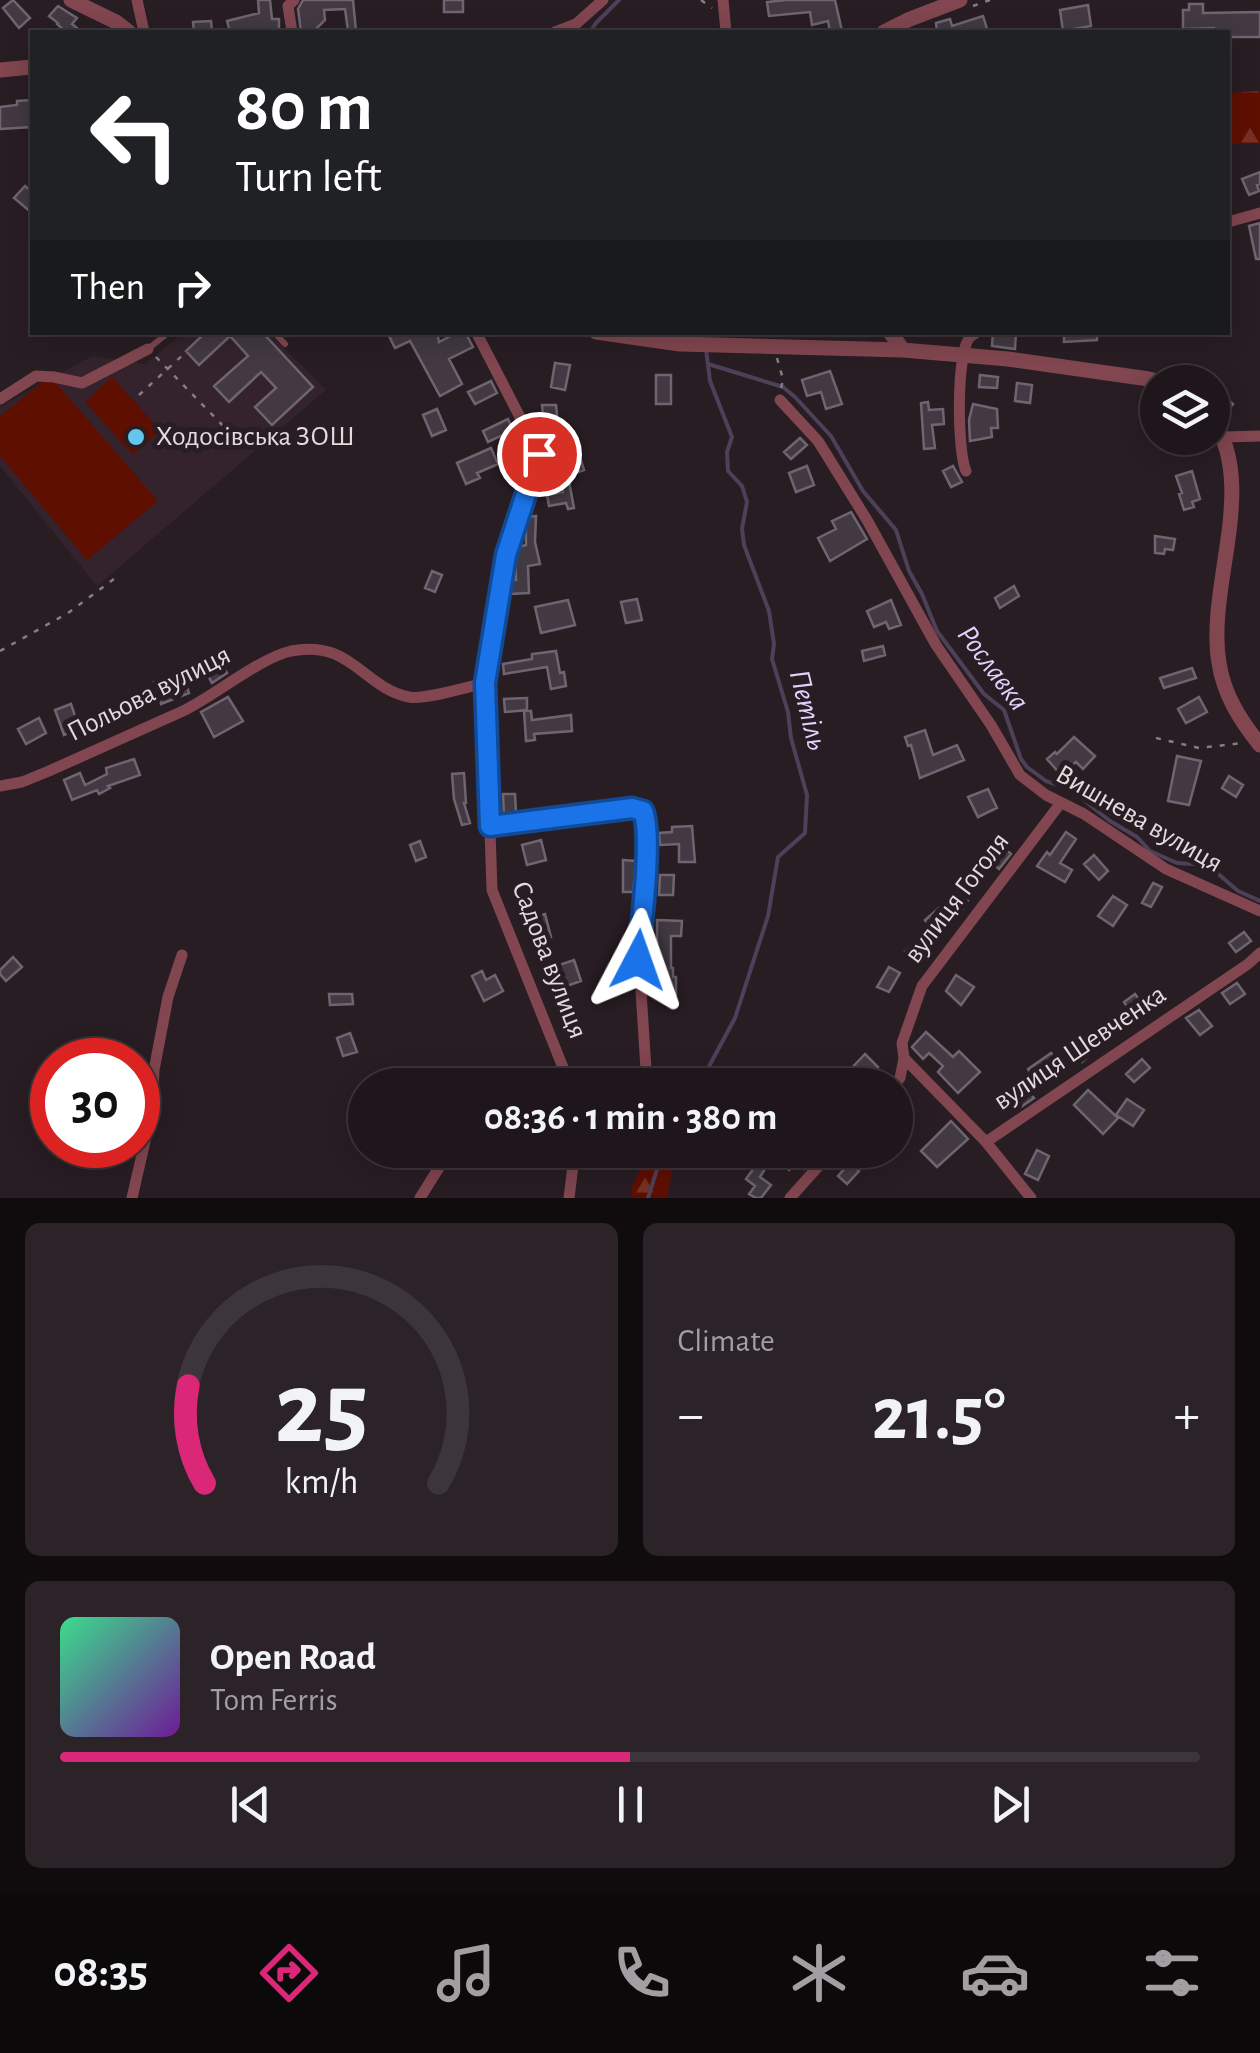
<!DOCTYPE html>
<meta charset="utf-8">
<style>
:root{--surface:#1e161a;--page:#2b2327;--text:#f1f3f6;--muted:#a19fa2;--line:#3c3539;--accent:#db2777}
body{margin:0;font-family:"Alegreya Sans",sans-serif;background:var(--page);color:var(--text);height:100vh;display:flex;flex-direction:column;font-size:38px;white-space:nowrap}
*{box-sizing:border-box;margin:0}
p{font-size:32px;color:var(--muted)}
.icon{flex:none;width:55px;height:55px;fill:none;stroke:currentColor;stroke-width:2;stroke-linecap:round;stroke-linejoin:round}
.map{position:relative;height:1198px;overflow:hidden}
.drawer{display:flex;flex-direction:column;gap:25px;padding:25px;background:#100c0e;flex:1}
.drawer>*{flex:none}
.hud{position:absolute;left:30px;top:30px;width:1200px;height:305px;border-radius:0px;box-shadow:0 5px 25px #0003,0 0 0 2px var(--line);background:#202124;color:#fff;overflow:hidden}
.controls{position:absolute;left:1140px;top:365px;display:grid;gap:20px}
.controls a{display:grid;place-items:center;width:90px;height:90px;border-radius:50%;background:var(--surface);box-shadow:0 5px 25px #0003,0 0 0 2px var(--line);font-size:50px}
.speed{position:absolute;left:30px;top:1038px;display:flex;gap:20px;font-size:50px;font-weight:700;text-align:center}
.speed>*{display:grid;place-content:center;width:130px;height:130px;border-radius:50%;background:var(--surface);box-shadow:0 5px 25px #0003,0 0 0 2px var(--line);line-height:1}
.speed .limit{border:15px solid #d22;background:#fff;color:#111}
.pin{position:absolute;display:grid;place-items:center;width:85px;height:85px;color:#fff;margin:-42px;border:5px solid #fff;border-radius:50%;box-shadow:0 2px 10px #0007}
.me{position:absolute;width:110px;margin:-55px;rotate:4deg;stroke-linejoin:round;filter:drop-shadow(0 0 8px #0008)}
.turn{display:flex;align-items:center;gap:35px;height:210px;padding:0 40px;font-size:45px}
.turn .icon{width:130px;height:130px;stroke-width:2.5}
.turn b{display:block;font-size:70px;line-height:85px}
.then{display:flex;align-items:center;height:95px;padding:0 40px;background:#0003;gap:20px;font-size:38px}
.big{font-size:75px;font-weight:700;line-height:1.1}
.drawer .tile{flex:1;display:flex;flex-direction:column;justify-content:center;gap:15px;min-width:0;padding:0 35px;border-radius:15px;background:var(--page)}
.drawer .dial{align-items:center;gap:0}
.dial svg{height:260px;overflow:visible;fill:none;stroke:var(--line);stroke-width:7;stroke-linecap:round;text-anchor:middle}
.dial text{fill:var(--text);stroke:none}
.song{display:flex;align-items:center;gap:30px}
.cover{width:120px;height:120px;border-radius:15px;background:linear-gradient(135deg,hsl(150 70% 55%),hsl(280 70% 35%))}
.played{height:10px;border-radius:5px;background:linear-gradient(90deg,var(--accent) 50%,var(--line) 50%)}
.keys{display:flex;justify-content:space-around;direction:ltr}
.heat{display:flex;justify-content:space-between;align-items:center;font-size:55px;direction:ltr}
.drawer .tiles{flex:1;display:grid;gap:25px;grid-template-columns:1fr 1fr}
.tile:last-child{grid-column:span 2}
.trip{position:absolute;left:348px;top:1068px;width:565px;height:100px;border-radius:50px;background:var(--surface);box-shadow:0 5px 25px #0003,0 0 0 2px var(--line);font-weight:700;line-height:100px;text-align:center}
.menu{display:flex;height:160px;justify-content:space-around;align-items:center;background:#0c090a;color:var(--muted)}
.menu .icon{width:70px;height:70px}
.menu .selected{color:var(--accent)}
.menu b{font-size:45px;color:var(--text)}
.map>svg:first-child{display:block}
</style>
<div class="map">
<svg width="1260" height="1198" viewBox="0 0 1260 1198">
<defs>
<pattern id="forest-firs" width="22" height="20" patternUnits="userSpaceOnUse" patternTransform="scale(2.5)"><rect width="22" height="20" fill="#5f0f00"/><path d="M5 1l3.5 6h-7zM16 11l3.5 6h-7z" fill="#763125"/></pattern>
<pattern id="park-crowns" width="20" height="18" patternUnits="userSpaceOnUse" patternTransform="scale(2.5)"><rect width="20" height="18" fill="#5f0f00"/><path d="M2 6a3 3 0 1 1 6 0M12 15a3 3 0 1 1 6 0" fill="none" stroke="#763125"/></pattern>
</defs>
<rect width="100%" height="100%" fill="#281d23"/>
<path fill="#34232c" d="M183,333H269L326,390L97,586L0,466V407L92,356L145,364Z"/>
<path fill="url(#forest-firs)" d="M1260,91V143L1228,144V93Z
M649,1150H676L667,1198H632V1187Z"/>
<path fill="url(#park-crowns)" d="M762,333L875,332L876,333L870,338H767Z"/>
<path fill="#5f0f00" d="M50,376L158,501L87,560L0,456V416Z
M112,377L160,430L133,455L85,402Z"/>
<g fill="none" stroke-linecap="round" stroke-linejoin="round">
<path stroke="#4d4159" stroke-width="4" d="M590,32L596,23L619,0
M708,364L783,387L795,397L831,436L863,491L896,530L909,571L922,594L937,631L984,694L1004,710L1021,759L1027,767L1046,781L1070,789L1110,821L1137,837L1150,851L1177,863L1208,865L1238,891L1260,901
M699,1085L735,1018L768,916L778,857L805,833L807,795L791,738L788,712L772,659L774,644L769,611L744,545L742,529L747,502L742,486L728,471L727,452L732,437L710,381L706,349
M648,1198L663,1150"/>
</g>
<path fill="#423943" stroke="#6f6570" stroke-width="2.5" d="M13,0L30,18L19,28L3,8Z
M258,0H270L272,19H279V32H230L227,21L259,13Z
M303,0H353L356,31H348L345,9L324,10L325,20L314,31L301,32L298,9Z
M444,0H463V12H444Z
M786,0H835L842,31L830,32L828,21L812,25L810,12L769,16L767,2Z
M1189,4H1203V13L1260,12V37H1228V32H1214V28L1183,29V10H1189Z
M1088,5L1091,26L1063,31L1060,10Z
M58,6L77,18L72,24L82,32H66L57,24L58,23L49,16Z
M983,16L988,32H937L936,23L950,19L952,26Z
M211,21L212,32H194L193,22Z
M32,100V127L0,129V107L17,105V101Z
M1260,172V184L1257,185L1259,191L1249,195L1242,179Z
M25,186L32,192V213L14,198Z
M1260,223V259H1256L1249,226Z
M206,332H262L313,387L272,425L255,407L276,388L261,372L229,402L214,386L248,356L230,336L199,365L186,351Z
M387,332H437L439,342L458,332H465L473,347L449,359L462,384L440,396L410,341L395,348Z
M993,332H1016L1015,349L992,346Z
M1064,332H1097V340L1064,342Z
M555,363L570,365L565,390L551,387Z
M830,371L842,404L826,409L821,392L807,396L802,380Z
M656,375H671V404H656Z
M980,375L998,377L997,388L979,387Z
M491,381L497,393L475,404L468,392Z
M1017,383L1032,385L1030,403L1015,401Z
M1212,385L1233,404L1226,412L1212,399Z
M928,402L929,410L943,409L944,424L932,425L935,448L924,449L921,403Z
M973,404L997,409L998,428H991L992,437L970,441L969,420Z
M542,405H556L558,425L544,426Z
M437,409L446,430L432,436L423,415Z
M508,419L513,430L488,442L483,431Z
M800,438L807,445L791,459L784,452Z
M491,448L498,464L477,473L480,478L466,484L457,463Z
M580,457L584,470L568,476L574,508L568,509L566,503L549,506L547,495L563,492L555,466Z
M807,466L814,485L796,492L789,473Z
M953,466L962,482L951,487L943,471Z
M1192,471L1200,499L1192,502L1194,507L1184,510L1179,494L1182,493L1176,476Z
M851,512L867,539L830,561L818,538L836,529L832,521Z
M536,516L535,542L540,564L528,566L529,593L510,594L511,580H516L515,557L518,547L526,545V522L528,517Z
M1155,536L1175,539L1173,550L1165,549L1164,554L1155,553Z
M432,571L442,575L435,592L425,588Z
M1014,586L1019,596L1000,608L995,598Z
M637,599L642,620L626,623L621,602Z
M568,600L575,625L541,633L535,607Z
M891,600L901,625L889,629L886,622L874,627L867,611Z
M883,646L885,655L864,661L862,651Z
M556,651L560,673L564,672L566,686L551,689L547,667L504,674L503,664L532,659V654Z
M222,663L227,673L212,683L206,672Z
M1192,668L1196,678L1164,688L1160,678Z
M182,673L189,693L161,704L154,682Z
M228,697L243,721L214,737L201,712Z
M1199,697L1207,712L1186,723L1178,709Z
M527,698V710L505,712L504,699Z
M71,704L79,728L64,735L55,710Z
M524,711H531L532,720L571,715L572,731L534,734L535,740L526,741Z
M39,718L46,733L26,744L18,729Z
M925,730L933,755L957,745L964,760L920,778L911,745L908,746L905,737Z
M1074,737L1095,756L1083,769L1076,762L1061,775L1047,759L1055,752L1057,754Z
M1177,756L1201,761L1189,805L1168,801Z
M134,759L140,775L108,786L110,788L99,794L97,790L72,800L64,780L80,773L85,785L107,774L106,768Z
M464,773L466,803H464L470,823L462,825L454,799L452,774Z
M1229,776L1243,785L1236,797L1222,788Z
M988,789L997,808L978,817L968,797Z
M503,794H515L516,813L504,815Z
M692,826L695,862H679V844L660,845L659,833L672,832V827Z
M1066,832L1076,839L1060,863L1072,870L1065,882L1037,866L1047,852L1050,855Z
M541,840L546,860L527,865L522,845Z
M420,841L426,857L416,861L410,845Z
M997,842L1011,854L999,869L984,856Z
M1094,855L1108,871L1099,880L1084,864Z
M623,860L636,861L633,892H623Z
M660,875H674L673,895H659Z
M962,883L974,889L963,909L951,902Z
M1153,883L1162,887L1151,907L1142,903Z
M1113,896L1127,905L1113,926L1098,916Z
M939,908L948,918L934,930L925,920Z
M545,914L551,937L538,940L532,918Z
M657,920L682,921L681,936H671V968H673V977H676V995H659V974H656V955H652L653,944H657Z
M1244,932L1251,941L1236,952L1229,943Z
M918,939L926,948L914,960L905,952Z
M13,957L22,967L6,981L0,974V970Z
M574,960L581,981L564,987L556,966Z
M889,967L900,973L889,992L877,987Z
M482,971L486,980L495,975L503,991L484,1001L472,976Z
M956,975L974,987L961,1005L946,991Z
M1237,983L1245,994L1230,1004L1222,993Z
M329,994H352L353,1004L330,1005Z
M1135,994L1143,1005L1132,1014L1124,1002Z
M1199,1010L1212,1026L1200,1035L1186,1018Z
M926,1032L953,1057L959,1051L980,1072L958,1093L938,1072L943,1066L929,1053L923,1059L912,1047Z
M350,1033L357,1052L343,1056L337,1038Z
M1076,1035L1093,1052L1082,1062L1066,1046Z
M1051,1053L1061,1070L1028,1092L1034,1098L1021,1107L1011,1098L1033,1077L1028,1069Z
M865,1054L878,1067L864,1082L855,1074L851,1080L857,1085H830L839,1072L844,1076Z
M1142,1059L1150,1068L1134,1082L1126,1074Z
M1088,1090L1118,1118L1103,1134L1074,1105Z
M1127,1099L1144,1110L1133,1126L1116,1115Z
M951,1121L968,1139L937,1167L921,1151Z
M796,1150H802L812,1159L804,1169L790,1157Z
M1037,1150L1049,1156L1038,1180L1025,1174Z
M850,1163L859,1171L847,1184L838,1176Z
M757,1164L765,1169L760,1177L771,1185L761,1198H756L749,1194L755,1186L746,1179Z"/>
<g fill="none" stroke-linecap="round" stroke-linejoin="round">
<path stroke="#877d82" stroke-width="2.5" stroke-dasharray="5 8" stroke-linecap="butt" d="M701,0L712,8
M973,6L990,0
M156,357L232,435
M777,358L783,379L781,389
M139,395L185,353
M0,651L68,613L114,579
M1156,738L1199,748L1243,743
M767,1150L796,1176"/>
<path stroke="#81464f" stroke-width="6" d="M274,332L285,344
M148,349L169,332"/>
<path stroke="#81464f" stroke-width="11" d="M137,0L144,32
M723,0L726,32
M292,32L288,6L294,0
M555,32L576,24L603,0
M1228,222L1260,213
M476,332L539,454L506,555L485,683L492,890L570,1085
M0,399L36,376L54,377L82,383L148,349
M780,400L818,441L867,520L936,645L991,725L1020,775L1046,795L1084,814L1166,869L1260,911
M1224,437L1260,436
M966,471C957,451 956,353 970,337C972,335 975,334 977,332
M0,786L22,782L49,771L183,711C214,696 260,658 291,651C351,639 362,687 409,697C425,700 467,687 485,683
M490,826L633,808L643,811L646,817V852L639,960L647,1085
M904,1058L986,1142L1031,1198
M894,1085L900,1078L904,1058L902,1043L922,986L1060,804
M986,1142L1248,964L1260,953
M132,1198L152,1111L154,1070L168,997L182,955
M420,1198L450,1150
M569,1198L575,1150
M790,1198L833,1150"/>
<path stroke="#81464f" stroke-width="15" d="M71,0L116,22L129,32
M884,32L910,19L960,0
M0,70L32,67
M596,332L680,344L903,350L1008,359L1149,379L1162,382
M890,332L903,350
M1212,418C1259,487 1206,586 1219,663C1224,695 1240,720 1260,745"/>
</g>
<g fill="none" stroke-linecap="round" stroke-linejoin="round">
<defs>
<path id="route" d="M539,454L506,555L485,683L490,826L632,808L643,811C653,836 641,929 638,960"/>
</defs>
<use href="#route" stroke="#114b97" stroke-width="25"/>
<use href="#route" stroke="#1a73e8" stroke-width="18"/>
</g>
<circle fill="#64c5ee" stroke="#281d23" stroke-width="4" cx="136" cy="437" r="10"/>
<g text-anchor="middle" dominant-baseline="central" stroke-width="10" stroke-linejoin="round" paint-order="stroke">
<g font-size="28" fill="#e3dade" stroke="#281d23" text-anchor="start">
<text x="156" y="437">Ходосівська ЗОШ</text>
</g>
<g font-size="28" fill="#e3dade" stroke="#281d23">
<text transform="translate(149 694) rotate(-27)">Польова вулиця</text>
<text transform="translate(1139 819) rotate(30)">Вишнева вулиця</text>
<text transform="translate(957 898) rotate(-53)">вулиця Гоголя</text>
<text transform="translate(549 960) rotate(69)">Садова вулиця</text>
<text transform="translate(1080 1048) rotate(-34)">вулиця Шевченка</text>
</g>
<g font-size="30" font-style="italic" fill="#dfd2fd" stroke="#281d23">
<text transform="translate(993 668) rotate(53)">Рославка</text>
<text transform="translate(808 710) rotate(76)">Петіль</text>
</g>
</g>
</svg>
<div class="controls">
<a><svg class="icon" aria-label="layers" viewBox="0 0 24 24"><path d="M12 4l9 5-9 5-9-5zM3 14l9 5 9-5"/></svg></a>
</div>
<div class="speed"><div class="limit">30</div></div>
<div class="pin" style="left:539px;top:454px;background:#d93025"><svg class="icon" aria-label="arrive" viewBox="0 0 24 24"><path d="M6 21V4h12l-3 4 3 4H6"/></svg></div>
<svg class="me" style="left:638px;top:960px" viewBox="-20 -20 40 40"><path d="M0-17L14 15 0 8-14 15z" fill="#1a73e8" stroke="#fff" stroke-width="4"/></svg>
<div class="trip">08:36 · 1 min · 380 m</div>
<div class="hud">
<div class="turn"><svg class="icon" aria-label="left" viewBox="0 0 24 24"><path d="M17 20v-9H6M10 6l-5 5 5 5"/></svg><div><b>80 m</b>Turn left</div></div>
<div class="then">Then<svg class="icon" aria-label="right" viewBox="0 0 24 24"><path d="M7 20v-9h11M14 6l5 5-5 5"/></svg></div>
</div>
</div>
<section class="drawer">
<div class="tiles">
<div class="tile dial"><svg viewBox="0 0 100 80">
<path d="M14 69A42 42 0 1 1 86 69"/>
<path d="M14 69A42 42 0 0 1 9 39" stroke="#db2777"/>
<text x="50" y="56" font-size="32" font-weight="700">25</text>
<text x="50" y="72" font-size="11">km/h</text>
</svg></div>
<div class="tile"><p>Climate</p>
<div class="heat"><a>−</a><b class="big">21.5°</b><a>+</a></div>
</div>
<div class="tile">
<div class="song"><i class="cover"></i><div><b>Open Road</b><p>Tom Ferris</p></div></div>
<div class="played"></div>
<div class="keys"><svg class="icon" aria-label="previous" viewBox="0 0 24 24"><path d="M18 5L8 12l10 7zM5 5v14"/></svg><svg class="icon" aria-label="pause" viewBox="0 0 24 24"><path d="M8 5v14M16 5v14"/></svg><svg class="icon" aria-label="next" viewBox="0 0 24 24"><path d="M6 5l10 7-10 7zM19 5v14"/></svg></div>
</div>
</div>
</section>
<nav class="menu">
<b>08:35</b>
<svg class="icon selected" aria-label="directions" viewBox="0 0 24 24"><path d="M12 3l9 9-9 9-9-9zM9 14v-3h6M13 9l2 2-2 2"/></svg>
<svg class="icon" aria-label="music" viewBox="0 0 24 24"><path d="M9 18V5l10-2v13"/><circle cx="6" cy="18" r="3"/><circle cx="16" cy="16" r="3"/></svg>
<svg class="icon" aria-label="phone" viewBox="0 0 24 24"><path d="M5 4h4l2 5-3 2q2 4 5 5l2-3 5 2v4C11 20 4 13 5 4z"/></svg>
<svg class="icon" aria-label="climate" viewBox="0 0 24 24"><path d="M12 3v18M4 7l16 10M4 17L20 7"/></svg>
<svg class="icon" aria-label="car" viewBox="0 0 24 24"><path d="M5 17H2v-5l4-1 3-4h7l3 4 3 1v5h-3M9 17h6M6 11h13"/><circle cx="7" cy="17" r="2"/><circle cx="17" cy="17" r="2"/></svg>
<svg class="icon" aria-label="filters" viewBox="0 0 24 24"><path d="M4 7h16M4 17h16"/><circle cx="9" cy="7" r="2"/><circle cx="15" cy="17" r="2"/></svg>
</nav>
